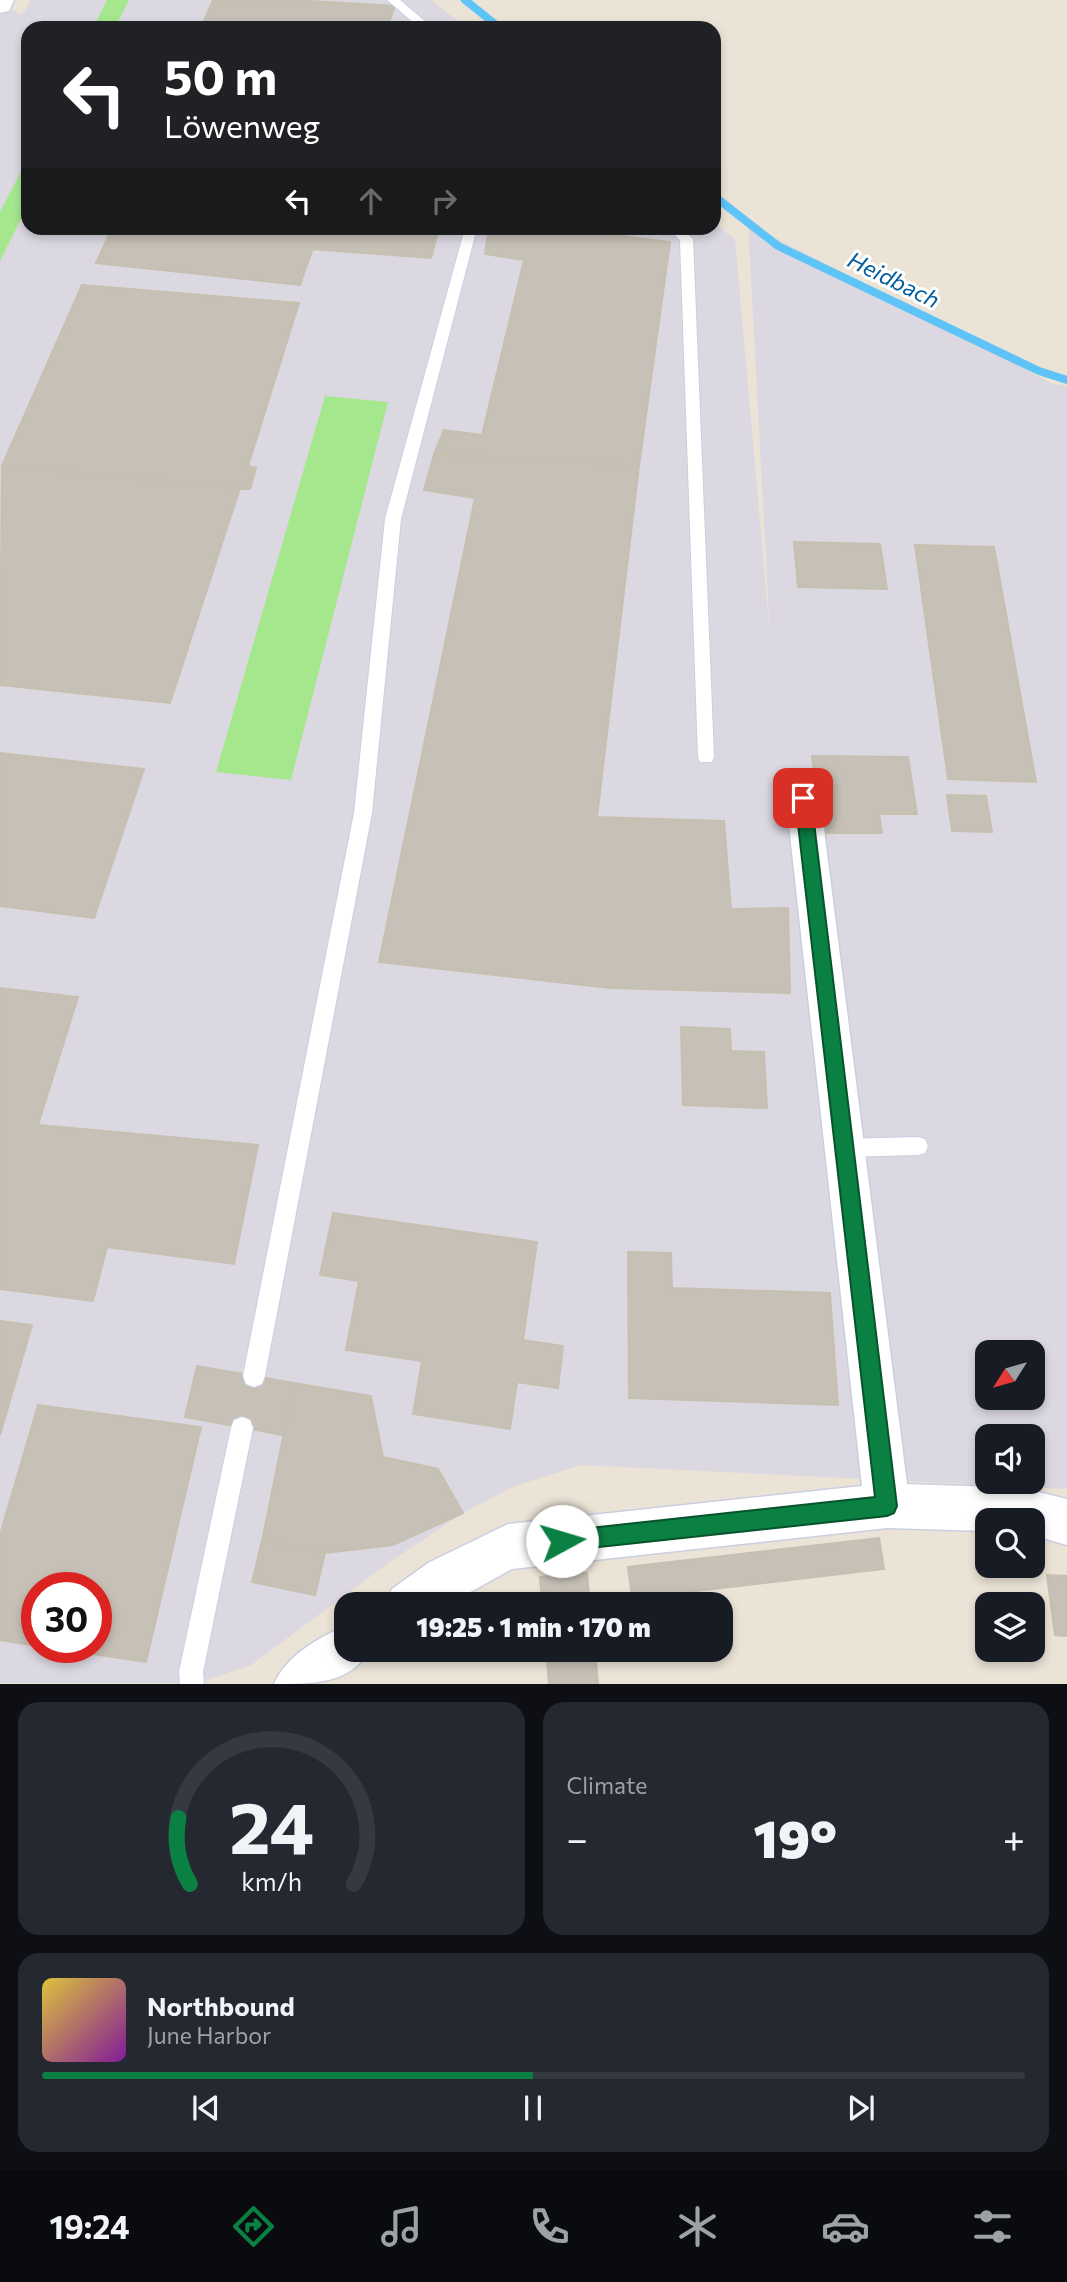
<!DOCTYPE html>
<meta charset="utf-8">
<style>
:root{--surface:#171b24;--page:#242831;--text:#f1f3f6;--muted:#9ea1a6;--line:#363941;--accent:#0b8043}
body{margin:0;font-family:Commissioner,sans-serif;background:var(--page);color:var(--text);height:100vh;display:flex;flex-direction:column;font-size:26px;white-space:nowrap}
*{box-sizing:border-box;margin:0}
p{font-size:23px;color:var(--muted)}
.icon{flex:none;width:38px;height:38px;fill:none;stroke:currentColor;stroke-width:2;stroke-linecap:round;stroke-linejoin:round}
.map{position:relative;height:1684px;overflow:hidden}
.panel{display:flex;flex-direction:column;gap:18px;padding:18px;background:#0d0f14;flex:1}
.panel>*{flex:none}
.guide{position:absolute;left:21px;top:21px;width:700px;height:214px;border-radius:21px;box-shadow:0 4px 10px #0003;background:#202124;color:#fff;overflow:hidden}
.needle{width:46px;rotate:233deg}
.controls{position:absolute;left:975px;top:1340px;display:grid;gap:14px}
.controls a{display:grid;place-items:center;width:70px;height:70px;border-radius:14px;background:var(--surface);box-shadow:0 4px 10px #0003;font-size:35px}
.speed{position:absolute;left:21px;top:1572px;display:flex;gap:14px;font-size:35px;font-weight:700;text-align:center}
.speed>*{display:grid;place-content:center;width:91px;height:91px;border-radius:50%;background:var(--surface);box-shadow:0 4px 10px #0003;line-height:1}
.speed .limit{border:10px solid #d22;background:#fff;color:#111}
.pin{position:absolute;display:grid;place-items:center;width:60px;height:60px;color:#fff;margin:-30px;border-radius:14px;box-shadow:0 4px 10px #0006}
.me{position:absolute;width:77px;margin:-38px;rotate:84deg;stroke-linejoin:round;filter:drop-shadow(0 0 5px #0008)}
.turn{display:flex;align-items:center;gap:24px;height:147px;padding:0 28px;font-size:32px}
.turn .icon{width:91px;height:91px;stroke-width:2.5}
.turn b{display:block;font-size:49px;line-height:60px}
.lanes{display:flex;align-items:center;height:66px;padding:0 28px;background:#0003;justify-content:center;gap:35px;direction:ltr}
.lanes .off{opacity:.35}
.big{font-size:52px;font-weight:800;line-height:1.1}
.panel .tile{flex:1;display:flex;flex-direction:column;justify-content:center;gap:10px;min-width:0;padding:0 24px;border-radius:21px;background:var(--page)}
.panel .dial{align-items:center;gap:0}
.dial svg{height:182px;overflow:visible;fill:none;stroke:var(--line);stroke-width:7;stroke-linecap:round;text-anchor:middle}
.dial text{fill:var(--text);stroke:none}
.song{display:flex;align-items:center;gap:21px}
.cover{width:84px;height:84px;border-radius:10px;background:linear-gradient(135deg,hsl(50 70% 55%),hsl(290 70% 35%))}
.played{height:7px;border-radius:4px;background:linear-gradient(90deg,var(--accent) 50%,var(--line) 50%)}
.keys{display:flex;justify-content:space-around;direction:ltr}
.heat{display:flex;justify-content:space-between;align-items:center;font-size:38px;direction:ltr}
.panel .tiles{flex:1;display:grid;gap:18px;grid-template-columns:1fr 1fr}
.tile:last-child{grid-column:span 2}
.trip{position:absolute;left:334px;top:1592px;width:399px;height:70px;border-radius:21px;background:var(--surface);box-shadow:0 4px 10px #0003;font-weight:800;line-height:70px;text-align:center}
.tabs{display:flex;height:112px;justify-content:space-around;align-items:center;background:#090b0e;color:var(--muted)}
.tabs .icon{width:49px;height:49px}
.tabs .active{color:var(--accent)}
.tabs b{font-size:32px;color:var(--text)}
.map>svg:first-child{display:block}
</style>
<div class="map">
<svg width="1067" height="1684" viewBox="0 0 1067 1684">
<rect width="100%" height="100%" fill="#ebe3d6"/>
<path fill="#dcd8e2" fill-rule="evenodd" d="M31,0H431L467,28H28V228H714V222L735,239L770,635L748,223L1051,383L1067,386V1489L581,1465L512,1487L463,1513L394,1559L251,1665L198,1683H0V4L22,15ZM987,1353H1032V1398H987ZM987,1437H1032V1482H987ZM37,1587H96V1647H37Z"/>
<path fill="#a5e78d" d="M107,0H129L115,28H93Z
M28,158V205L0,261V212Z
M325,396L388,402L291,780L216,772Z"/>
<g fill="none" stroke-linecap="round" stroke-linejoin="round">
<path stroke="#5ec4f8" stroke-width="8" d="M465,0L500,28
M714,196L778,246L1039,371L1067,380"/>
</g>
<path fill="#c6c0b6" stroke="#c6c0b0" stroke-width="2" d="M213,0H294L395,6L387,28H201Z
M112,228H320L300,285L96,263Z
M320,228H439L431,258L312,249Z
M489,228H560L670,242L639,466L434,454L444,430L482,435L524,260L485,254Z
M82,285L299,303L248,466L256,468L250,489L2,466Z
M434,454L639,466L597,817L724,821L731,909L788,908L790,993L610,988L379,962L475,498L424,490Z
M2,466L240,488L170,703L0,685Z
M794,542L880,544L887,589L798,587Z
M915,545L994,547L1036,782L948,779Z
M0,753L144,769L94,918L0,906Z
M812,756L908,757L917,814H879L882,833H821Z
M947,795L986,796L992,832L952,831Z
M0,988L78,997L38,1125L258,1145L234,1264L107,1247L93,1301L0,1289Z
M681,1027L730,1029L731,1051L764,1052L767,1108L683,1105Z
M333,1213L537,1242L523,1340L563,1346L558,1388L517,1382L510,1429L413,1414L422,1361L346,1350L359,1281L320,1275Z
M628,1252L671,1253L672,1288L830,1293L838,1405L629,1398Z
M0,1321L32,1325L0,1435Z
M197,1366L294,1383L283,1435L185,1417Z
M294,1383L371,1396L383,1457L438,1469L463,1513L393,1545L325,1553L262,1541Z
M38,1405L201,1427L146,1662L44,1647H96V1587H37V1646L0,1640V1535Z
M879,1538L884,1569L663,1595L664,1605H633L628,1567Z
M262,1541L325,1553L315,1595L252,1582Z
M587,1573L590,1605H542L540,1577Z
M1047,1575L1067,1576V1636L1055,1635Z
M546,1650H595L598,1684H549Z"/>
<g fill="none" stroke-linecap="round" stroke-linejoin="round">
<defs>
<path id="lane" d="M387,0H400L433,28H420Z
M465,228H477L401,519L372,813L265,1376L262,1384L254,1387L246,1384L243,1376L354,813L385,519Z
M667,228H680L693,239L714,757L712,762H700L698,757L680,240Z
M918,1137L925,1139L928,1146L925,1153L918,1155L844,1157L837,1155L834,1148L837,1141L844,1139Z
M242,1417L250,1420L253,1428L203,1672L204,1684H180L179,1672L231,1428L234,1420Z"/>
<path id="street" d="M803,784L815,788L820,798L907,1484L1022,1488L1067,1499V1545L1032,1535V1521H987V1531L887,1528L512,1569L447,1605H385L392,1589L428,1563L508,1524L862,1486L786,798L791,788Z
M346,1626V1650H369C351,1684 313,1684 274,1684C286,1656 319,1637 346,1626Z"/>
<path id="secondary" d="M0,0H14L9,11L0,13Z"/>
</defs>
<use href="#lane" stroke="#cbcee2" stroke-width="2"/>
<use href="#street" stroke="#cbcee2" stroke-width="3"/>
<use href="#secondary" stroke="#cbcee2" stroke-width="3"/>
<use href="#lane" fill="#fff" fill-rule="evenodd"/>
<use href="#street" fill="#fff" fill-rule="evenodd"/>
<use href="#secondary" fill="#fff" fill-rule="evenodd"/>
</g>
<path fill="#0b8043" stroke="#07532c" stroke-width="2" d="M803,792L811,798L897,1506L894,1513L887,1516L562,1551L555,1548L552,1541L555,1534L562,1531L875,1497L795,798Z"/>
<g text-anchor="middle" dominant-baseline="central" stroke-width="6" stroke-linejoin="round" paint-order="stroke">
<g font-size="23" font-style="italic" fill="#035d9e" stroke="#fff">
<text transform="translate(894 279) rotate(26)">Heidbach</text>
</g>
</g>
</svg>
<div class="controls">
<a><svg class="needle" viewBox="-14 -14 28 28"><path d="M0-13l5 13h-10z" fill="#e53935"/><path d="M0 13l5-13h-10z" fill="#9ea1a6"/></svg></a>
<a><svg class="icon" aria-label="sound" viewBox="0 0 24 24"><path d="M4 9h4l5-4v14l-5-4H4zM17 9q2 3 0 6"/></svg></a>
<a><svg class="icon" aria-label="search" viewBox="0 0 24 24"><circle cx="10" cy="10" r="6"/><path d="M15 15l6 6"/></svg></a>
<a><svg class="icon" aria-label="layers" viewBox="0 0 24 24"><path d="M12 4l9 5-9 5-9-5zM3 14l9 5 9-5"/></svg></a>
</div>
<div class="speed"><div class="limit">30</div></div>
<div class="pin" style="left:803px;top:798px;background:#d93025"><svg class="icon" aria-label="arrive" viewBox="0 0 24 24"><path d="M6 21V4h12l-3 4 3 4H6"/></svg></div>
<svg class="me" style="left:562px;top:1541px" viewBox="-20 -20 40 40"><circle r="19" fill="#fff"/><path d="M0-13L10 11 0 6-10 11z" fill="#0b8043"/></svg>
<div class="trip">19:25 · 1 min · 170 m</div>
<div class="guide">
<div class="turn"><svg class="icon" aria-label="left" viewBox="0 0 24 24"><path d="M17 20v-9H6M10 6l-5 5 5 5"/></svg><div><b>50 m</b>Löwenweg</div></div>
<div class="lanes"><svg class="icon" aria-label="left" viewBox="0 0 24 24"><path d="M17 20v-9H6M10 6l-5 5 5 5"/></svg><svg class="icon off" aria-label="ahead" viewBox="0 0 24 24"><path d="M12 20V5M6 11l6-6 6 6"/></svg><svg class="icon off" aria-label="right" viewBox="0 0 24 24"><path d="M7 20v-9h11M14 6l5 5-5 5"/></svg></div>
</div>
</div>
<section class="panel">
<div class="tiles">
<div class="tile dial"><svg viewBox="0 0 100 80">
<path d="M14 69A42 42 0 1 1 86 69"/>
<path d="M14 69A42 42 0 0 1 9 40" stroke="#0b8043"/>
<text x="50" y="56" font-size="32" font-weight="700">24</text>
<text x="50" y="72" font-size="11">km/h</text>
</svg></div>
<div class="tile"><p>Climate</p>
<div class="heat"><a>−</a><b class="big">19°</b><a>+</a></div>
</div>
<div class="tile">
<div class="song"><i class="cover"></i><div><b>Northbound</b><p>June Harbor</p></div></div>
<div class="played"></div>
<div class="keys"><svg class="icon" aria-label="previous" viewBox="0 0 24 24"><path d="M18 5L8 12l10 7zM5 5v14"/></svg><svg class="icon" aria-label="pause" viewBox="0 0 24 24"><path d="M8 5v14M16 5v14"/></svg><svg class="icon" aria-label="next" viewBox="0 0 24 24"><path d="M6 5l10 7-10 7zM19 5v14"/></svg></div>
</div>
</div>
</section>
<nav class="tabs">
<b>19:24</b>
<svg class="icon active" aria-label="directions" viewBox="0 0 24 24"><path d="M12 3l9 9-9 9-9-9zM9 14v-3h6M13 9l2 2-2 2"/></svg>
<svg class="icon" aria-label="music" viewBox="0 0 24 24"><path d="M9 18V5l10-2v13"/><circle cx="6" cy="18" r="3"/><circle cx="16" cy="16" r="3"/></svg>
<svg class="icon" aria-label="phone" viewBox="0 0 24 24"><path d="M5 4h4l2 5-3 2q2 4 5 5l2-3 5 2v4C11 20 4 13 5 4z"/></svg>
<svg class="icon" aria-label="climate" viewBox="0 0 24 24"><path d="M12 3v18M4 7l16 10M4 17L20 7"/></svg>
<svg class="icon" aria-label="car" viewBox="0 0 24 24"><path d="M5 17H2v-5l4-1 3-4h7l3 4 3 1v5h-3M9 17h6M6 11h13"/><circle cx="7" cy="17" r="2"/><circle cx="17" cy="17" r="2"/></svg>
<svg class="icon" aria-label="filters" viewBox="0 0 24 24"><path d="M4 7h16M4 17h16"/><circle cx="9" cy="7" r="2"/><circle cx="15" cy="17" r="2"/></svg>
</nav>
